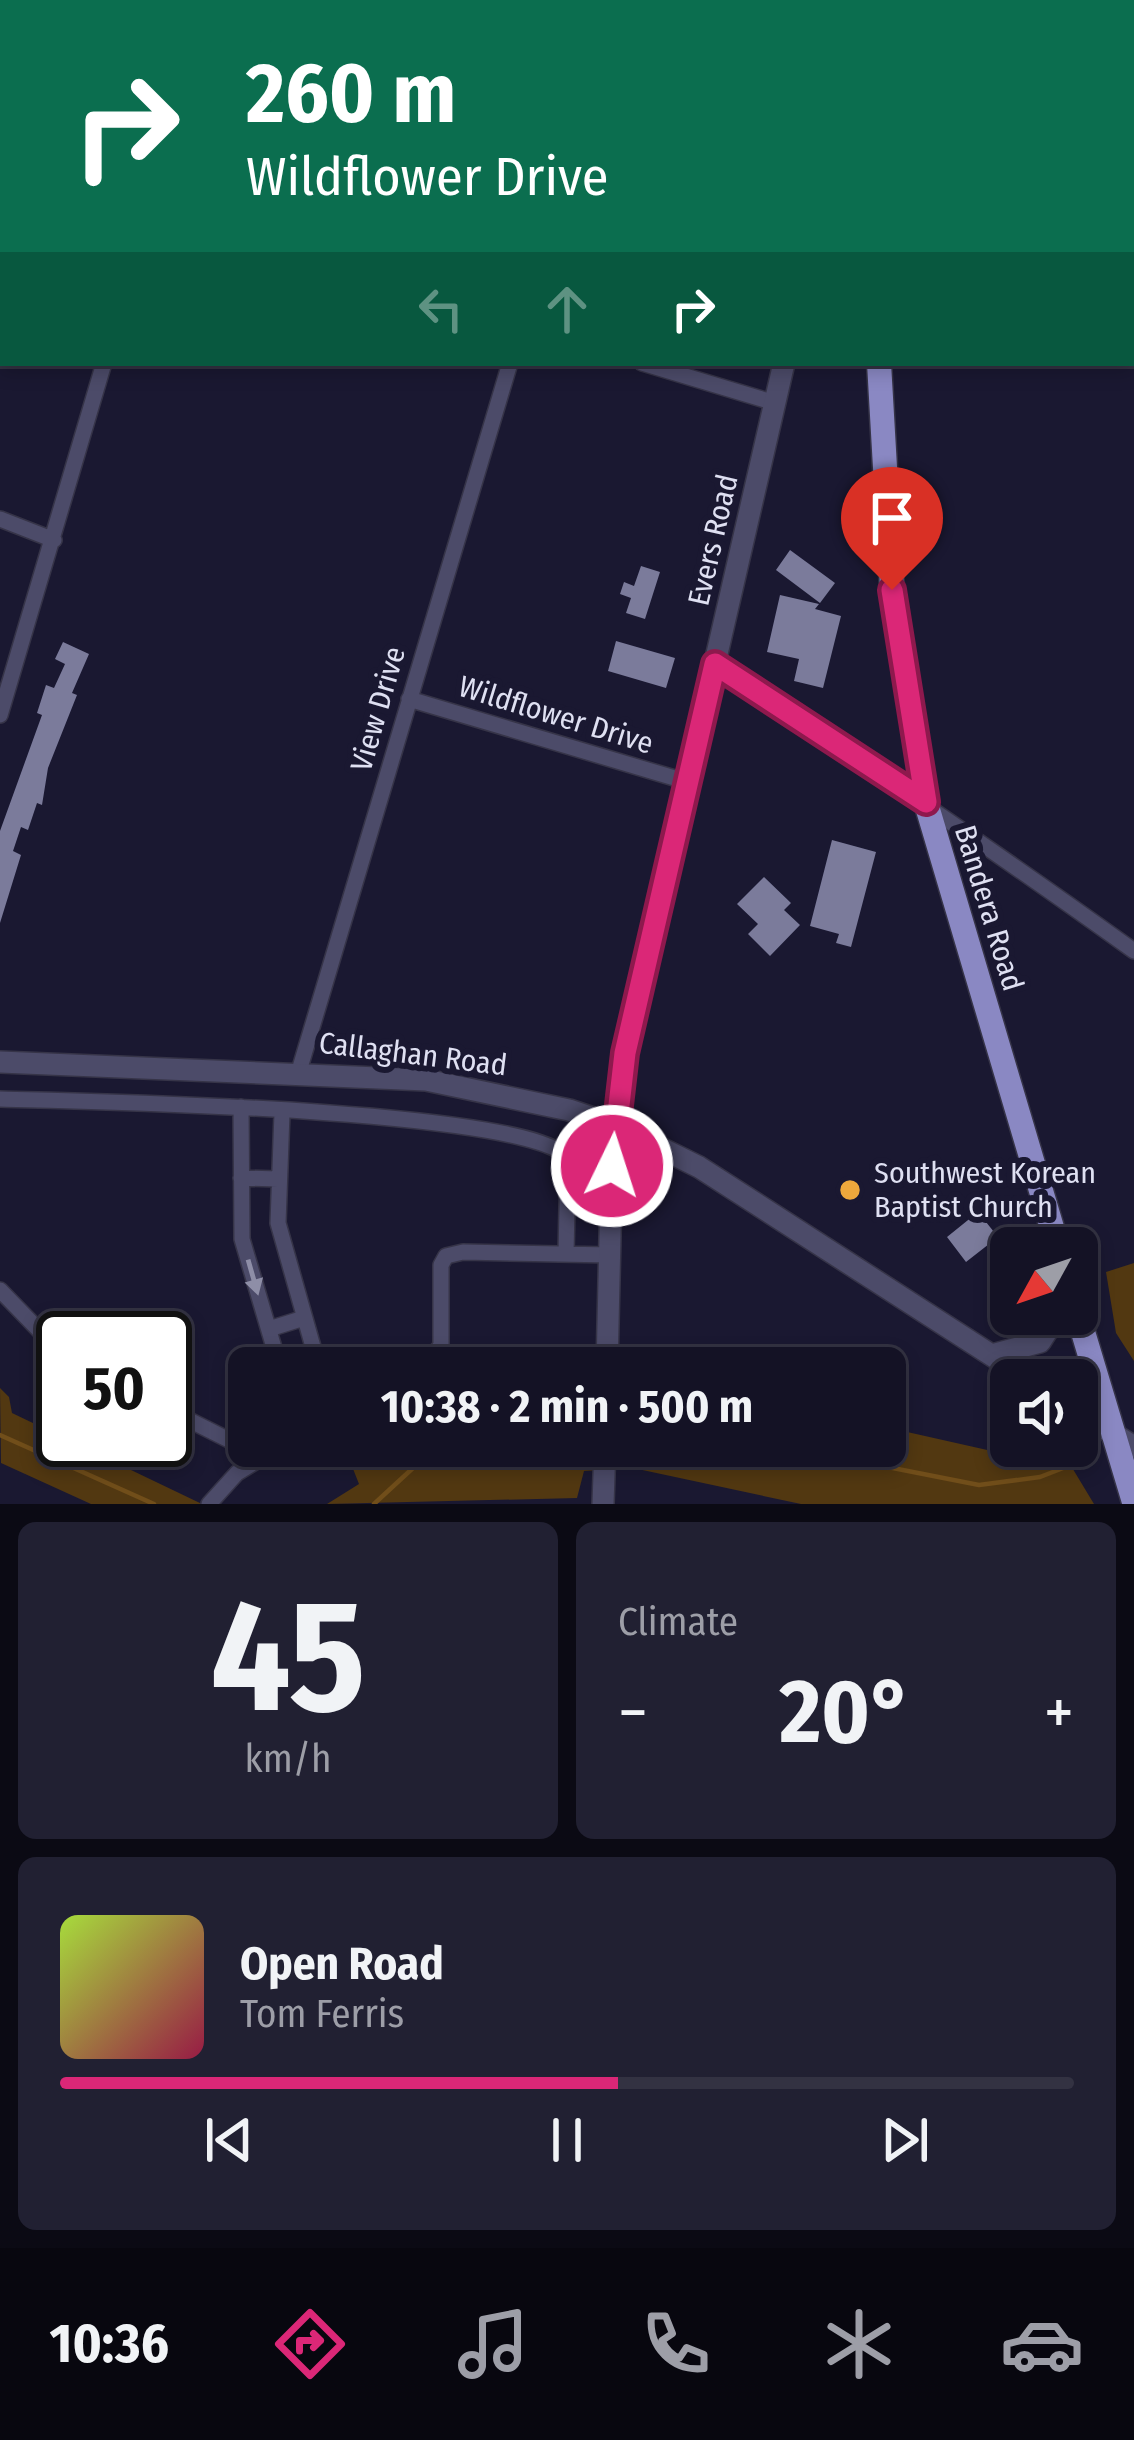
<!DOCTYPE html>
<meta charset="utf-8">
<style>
:root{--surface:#141225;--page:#212032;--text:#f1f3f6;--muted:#9d9ea7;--line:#333242;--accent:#db2777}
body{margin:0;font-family:"Fira Sans Condensed",sans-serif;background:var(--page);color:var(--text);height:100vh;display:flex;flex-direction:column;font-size:45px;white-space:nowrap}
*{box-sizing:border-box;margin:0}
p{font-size:39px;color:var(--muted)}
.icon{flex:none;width:66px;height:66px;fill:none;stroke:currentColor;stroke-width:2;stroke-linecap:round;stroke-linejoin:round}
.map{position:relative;height:1504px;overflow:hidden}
.sheet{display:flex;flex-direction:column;gap:18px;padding:18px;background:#0b0a14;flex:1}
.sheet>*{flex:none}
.hud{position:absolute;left:0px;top:0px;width:1134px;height:366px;box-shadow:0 6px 18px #0003,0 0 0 3px var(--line);background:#0b6e4f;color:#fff;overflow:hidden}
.needle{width:78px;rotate:230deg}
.buttons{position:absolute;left:990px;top:1227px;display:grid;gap:24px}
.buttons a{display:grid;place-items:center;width:108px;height:108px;border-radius:18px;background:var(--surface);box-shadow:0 6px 18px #0003,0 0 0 3px var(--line);font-size:60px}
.speed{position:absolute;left:36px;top:1311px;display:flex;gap:24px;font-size:60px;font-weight:700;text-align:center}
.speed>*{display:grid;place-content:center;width:156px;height:156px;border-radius:50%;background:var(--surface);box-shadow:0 6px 18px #0003,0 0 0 3px var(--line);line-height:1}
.speed .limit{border:6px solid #111;border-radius:18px;background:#fff;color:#111}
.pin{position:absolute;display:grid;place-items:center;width:102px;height:102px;color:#fff;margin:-123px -51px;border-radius:50% 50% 50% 0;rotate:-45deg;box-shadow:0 0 12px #0007}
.pin .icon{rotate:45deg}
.me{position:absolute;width:132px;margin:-66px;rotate:4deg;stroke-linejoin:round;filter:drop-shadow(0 0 9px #0008)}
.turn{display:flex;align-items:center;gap:42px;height:252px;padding:0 48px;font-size:54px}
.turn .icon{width:156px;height:156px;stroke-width:2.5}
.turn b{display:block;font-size:84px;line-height:102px}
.lanes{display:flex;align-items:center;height:114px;padding:0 48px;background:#0003;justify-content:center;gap:60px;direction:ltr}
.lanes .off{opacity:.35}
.big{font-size:90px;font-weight:700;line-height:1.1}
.sheet .widget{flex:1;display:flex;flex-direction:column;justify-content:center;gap:18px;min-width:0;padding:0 42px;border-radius:18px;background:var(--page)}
.sheet .dial{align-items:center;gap:0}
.dial b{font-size:156px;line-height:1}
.song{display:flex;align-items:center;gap:36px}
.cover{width:144px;height:144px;border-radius:18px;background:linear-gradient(135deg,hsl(80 70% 55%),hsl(340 70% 35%))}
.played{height:12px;border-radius:6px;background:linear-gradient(90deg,var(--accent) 55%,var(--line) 55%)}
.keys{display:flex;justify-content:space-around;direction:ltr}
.heat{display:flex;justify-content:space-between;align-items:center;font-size:66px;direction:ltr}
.sheet .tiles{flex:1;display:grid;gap:18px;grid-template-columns:1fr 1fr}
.widget:last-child{grid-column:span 2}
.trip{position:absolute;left:228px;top:1347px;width:678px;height:120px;border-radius:18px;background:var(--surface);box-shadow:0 6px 18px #0003,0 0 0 3px var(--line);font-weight:700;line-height:120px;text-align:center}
.tabs{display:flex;height:192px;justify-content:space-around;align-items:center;background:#08070f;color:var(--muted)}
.tabs .icon{width:84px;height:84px}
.tabs .active{color:var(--accent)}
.tabs b{font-size:54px;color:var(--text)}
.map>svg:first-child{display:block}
</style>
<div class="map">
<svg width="1134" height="1504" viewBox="0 0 1134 1504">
<rect width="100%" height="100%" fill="#1a1831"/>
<path fill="#523811" d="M1134,1263V1361L1116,1333L1106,1272Z
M0,1388L9,1397L12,1413L202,1504H91L1,1463Z
M885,1427L1005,1454L1020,1446H1059L1094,1504H801L633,1468L584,1471L577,1498L327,1504L359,1484L344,1446H885Z"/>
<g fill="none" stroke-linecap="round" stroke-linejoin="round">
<path stroke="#714e1a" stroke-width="4.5" d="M0,1435L154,1504
M781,1446L979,1485L1040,1477L1076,1463
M374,1504L413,1468L464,1446"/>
</g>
<path fill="#7b7b9b" d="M790,550L835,583L820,603L776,570Z
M641,566L660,572L645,619L626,613L631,598L620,594L624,582L634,586Z
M780,595L819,604L815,609L841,616L823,688L794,681L799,659L767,652Z
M616,641L675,658L666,688L608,671Z
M63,642L89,654L72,693L77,695L48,768L42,805L37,803L28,830L21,827L13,851L21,855L0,923V831L42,715L37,713L46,685L54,688L65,664L55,659Z
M832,840L876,852L851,947L836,943L839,934L810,926Z
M764,877L791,903L784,910L800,925L770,956L748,934L758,924L737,904Z
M978,1212L998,1237L966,1262L947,1237Z"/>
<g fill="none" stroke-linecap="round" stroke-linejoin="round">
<defs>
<path id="minor" d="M351,0L357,3
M598,0L599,3
M663,3L699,0
M1131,205L1134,204
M0,228H3
M642,363L775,403
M0,519L54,540
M715,664C856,757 996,852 1134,951
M409,699L688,782
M0,715L104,363
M299,1071L510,363
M0,1099C78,1101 539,1109 568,1159L566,1254
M241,1107L242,1239L280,1368
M282,1113L278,1223L319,1368
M241,1178L278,1179
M0,1290L63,1355
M269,1329L304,1318
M412,1368L424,1364L441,1346V1265L446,1256L463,1252L610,1255
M165,1408L239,1445L249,1441
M209,1504L237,1473L281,1446"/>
<path id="secondary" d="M0,1062L426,1080L569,1110L614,1125L699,1167L1030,1380
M992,1355L1040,1342L1058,1314
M607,1368L612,1149L625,1053L784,363
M1077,1411L1134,1447
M603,1504L605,1446"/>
<path id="primary" d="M859,0V3
M879,363L892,589L926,803L1058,1248
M1077,1312L1134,1502"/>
</defs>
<use href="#minor" stroke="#363448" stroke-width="18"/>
<use href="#secondary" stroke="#363448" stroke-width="24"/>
<use href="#primary" stroke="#363448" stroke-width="27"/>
<use href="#minor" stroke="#4c4b69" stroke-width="15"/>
<use href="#secondary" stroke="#4c4b69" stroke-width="21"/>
<use href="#primary" stroke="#8a88c3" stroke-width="24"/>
</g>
<defs><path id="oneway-solid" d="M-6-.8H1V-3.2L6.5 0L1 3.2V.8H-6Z" transform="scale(3)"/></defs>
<use fill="#8e8ea7" href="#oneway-solid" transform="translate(253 1277) rotate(74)"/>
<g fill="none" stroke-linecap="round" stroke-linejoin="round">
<defs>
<path id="route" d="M612,1166L625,1053L715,664L926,802L892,590"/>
</defs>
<use href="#route" stroke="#8e194d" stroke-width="30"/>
<use href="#route" stroke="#db2777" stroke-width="21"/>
</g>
<circle fill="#eea83c" stroke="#1a1831" stroke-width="4.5" cx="850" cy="1190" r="12"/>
<g text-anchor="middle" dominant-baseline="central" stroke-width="12" stroke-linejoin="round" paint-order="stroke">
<g font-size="30" fill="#dfe0f2" stroke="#1a1831">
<text transform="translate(713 540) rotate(-77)">Evers Road</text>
<text transform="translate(378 709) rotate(-74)">View Drive</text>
<text transform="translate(556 715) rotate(17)">Wildflower Drive</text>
<text transform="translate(989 908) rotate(73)">Bandera Road</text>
<text transform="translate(413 1054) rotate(7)">Callaghan Road</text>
</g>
<g font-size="30" fill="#dfe0f2" stroke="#1a1831" text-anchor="start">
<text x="874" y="1173">Southwest Korean<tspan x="874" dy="34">Baptist Church</tspan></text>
</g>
</g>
</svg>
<div class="buttons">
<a><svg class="needle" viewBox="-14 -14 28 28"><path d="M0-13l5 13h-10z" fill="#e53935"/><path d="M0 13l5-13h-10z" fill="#9d9ea7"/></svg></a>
<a><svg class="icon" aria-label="sound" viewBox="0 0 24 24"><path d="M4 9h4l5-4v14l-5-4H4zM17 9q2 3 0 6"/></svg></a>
</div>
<div class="speed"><div class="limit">50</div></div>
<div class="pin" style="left:892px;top:590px;background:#d93025"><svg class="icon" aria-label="arrive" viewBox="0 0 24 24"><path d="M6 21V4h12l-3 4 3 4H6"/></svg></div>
<svg class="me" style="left:612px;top:1166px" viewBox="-20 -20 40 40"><circle r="17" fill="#db2777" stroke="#fff" stroke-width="3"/><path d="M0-11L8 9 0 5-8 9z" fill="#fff"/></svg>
<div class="trip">10:38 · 2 min · 500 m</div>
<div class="hud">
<div class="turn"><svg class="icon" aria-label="right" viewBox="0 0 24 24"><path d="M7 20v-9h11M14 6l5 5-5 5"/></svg><div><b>260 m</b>Wildflower Drive</div></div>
<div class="lanes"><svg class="icon off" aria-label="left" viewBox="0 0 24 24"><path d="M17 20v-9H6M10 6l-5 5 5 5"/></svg><svg class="icon off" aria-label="ahead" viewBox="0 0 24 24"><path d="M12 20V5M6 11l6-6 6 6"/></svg><svg class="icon" aria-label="right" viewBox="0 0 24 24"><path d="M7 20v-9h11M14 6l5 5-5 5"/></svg></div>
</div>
</div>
<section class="sheet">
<div class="tiles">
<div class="widget dial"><b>45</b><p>km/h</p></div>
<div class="widget"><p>Climate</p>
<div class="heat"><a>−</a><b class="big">20°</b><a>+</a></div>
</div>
<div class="widget">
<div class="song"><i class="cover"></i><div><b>Open Road</b><p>Tom Ferris</p></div></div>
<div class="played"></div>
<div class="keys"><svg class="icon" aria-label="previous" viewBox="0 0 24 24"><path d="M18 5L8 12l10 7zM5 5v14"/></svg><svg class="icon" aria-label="pause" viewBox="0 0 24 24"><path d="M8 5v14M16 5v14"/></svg><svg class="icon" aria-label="next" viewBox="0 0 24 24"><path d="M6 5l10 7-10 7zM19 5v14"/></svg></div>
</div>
</div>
</section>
<nav class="tabs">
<b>10:36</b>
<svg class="icon active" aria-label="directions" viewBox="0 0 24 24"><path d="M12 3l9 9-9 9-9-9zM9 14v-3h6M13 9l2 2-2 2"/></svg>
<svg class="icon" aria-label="music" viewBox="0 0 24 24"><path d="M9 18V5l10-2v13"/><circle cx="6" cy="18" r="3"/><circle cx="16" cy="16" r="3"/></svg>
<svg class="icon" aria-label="phone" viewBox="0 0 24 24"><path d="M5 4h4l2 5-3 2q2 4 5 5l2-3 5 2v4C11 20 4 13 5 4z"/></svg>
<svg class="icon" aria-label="climate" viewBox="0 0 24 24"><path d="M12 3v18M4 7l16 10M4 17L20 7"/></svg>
<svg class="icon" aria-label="car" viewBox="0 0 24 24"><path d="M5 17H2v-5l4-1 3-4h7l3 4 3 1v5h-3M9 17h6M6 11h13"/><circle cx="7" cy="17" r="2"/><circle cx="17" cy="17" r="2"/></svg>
</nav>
